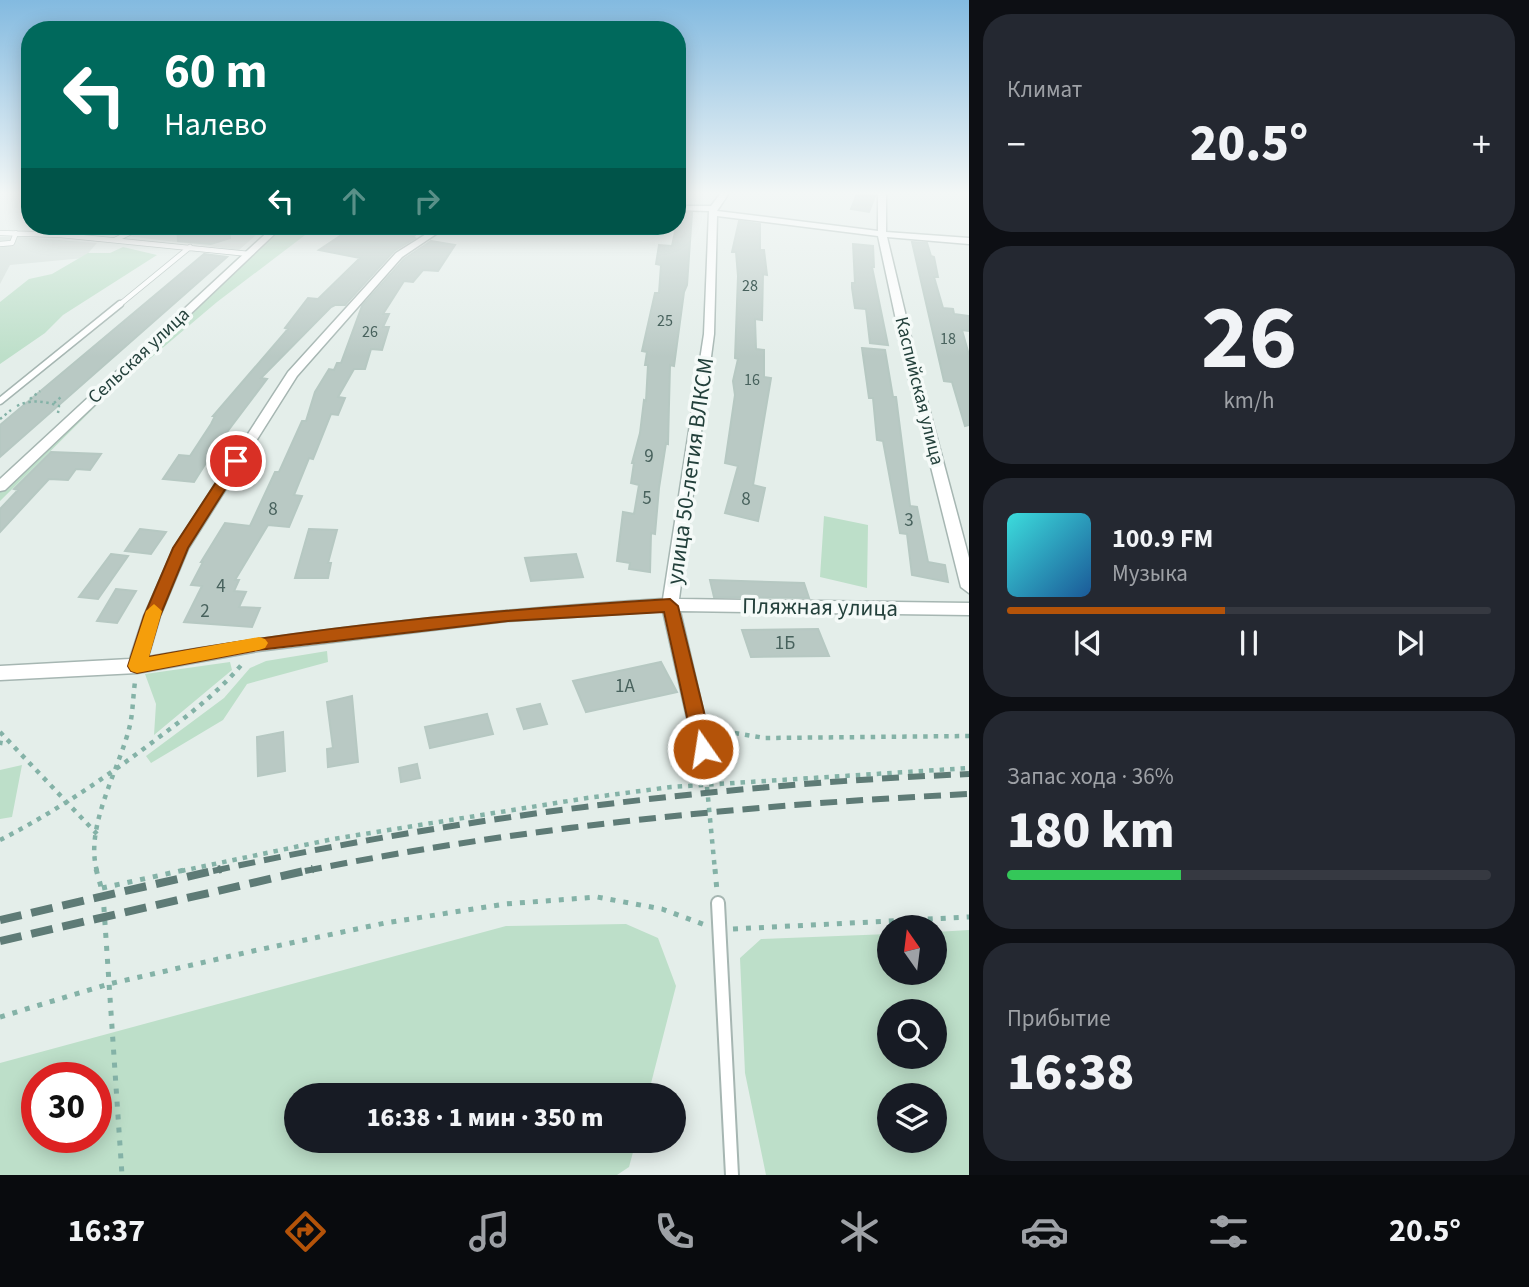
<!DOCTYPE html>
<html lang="ru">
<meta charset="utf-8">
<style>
:root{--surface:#171b24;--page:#242831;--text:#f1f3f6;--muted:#9ea1a6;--line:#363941;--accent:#b45309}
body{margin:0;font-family:"Source Sans 3",sans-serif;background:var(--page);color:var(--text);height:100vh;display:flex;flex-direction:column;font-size:26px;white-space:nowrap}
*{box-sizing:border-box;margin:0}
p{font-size:23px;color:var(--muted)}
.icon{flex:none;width:38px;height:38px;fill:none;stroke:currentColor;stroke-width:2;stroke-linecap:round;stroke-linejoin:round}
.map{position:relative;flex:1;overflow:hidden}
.panel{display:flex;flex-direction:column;gap:14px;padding:14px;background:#0d0f14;width:560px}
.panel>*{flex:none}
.guide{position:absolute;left:21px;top:21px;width:665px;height:214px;border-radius:28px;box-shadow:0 4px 18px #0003;background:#00695c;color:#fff;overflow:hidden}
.needle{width:46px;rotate:346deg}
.buttons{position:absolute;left:877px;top:915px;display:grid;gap:14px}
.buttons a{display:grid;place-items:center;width:70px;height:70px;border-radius:50%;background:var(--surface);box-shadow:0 4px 18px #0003;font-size:35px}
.speed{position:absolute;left:21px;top:1062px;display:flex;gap:14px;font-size:35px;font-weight:700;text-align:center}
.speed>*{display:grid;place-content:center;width:91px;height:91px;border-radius:50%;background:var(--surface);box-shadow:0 4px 18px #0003;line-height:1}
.speed .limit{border:10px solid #d22;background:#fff;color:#111}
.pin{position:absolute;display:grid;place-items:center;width:60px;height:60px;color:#fff;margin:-30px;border:4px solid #fff;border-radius:50%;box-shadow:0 2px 7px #0007}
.me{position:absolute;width:77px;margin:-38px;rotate:347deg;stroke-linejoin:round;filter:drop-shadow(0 0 5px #0008)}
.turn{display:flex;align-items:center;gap:24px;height:147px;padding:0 28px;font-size:32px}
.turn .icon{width:91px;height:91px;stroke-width:2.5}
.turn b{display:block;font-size:49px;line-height:60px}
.lanes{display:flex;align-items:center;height:66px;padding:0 28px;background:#0003;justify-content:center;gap:35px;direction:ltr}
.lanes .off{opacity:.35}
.big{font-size:52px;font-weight:800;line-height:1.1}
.panel .card{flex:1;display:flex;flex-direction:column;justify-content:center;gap:10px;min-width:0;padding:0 24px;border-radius:28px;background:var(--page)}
.panel .dial{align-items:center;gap:0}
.dial b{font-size:91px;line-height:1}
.song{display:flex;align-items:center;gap:21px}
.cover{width:84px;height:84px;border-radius:10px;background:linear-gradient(135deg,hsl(180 70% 55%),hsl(210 70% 35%))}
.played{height:7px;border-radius:4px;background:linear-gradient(90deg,var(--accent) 45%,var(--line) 45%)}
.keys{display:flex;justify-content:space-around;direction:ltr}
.heat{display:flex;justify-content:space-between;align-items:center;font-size:38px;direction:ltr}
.charge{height:10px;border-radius:5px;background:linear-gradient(90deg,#34c759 36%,var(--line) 0)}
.trip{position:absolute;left:284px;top:1083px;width:402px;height:70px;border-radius:35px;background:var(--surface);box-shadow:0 4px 18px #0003;font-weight:800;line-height:70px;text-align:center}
.tabs{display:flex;height:112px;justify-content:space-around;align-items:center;background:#090b0e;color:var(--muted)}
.tabs .icon{width:49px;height:49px}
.tabs .current{color:var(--accent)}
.tabs b{font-size:32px;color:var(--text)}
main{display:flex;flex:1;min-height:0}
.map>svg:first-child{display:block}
</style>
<main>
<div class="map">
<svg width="969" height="1175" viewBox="0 0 969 1175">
<rect width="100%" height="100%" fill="#e4eeea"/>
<path fill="#d2ded9" d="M147,226H266L239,250L127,236Z
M0,237H21L97,243L84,258L10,265L0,284Z"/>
<path fill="#bddfc9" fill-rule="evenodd" d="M283,226H317L217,302L108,394L0,501V489Z
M123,247L157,255L63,315L45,333L0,364V302L29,279L52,274L88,253H110Z
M824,516L868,525L867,588L820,577Z
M327,651L328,662L247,684L223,720L151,763L146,756L224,698L250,668L266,661Z
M230,662L232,670L154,735L156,704L145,674Z
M22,765L12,817L0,819V770Z
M626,924L658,938L676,986L648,1095L296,1096V1141H636L629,1167L617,1175H0V1063L506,926ZM37,1078H96V1138H37Z
M969,930V1175H766L745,1073L740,958L761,939L889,934V973H934L935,932ZM889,1012H934V1057H889ZM889,1096H934V1141H889Z"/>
<path fill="#b9c9c4" stroke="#b6c8c2" stroke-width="2" d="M857,194L875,196L869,212L851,209Z
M679,213H692L687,285L684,292L674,366L670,365L668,444L666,443L659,488L655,534L651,533L650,572L629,569L630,563L617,561L623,512L634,514L639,485L631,483L634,463H632L640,433L644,400L646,401L648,365H645L647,352L642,351L655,293H659L661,265L656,264L659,245L672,246Z
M739,221L760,224V250H764L767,275L763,274L762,320L755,319L756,349L764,350V377L771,378L753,485L765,488L758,521L725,513L738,466L725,463L735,395L733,381L738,359L735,358L738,276L736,252H732Z
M177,226H228L230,238L211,244L178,241Z
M352,228L415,235L413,237L415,238L394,251L345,305H335L331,307L261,378L267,379L218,444L194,482L163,479L179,455L190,456L211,424L215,416H213L288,329L285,328L308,298L318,299L360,258L319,250Z
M431,241L455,245L438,271L423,270L413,282L404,281L383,314H389L383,327H389L382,350L371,349L365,369H354L338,397L345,398L338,415L331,414L313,459L309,458L294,495L302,496L289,527L268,525L235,580H239L234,591L246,592L239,607L260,608L252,627L184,622L202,586L191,585L203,562H201L225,523L250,526L275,472H279L302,421H306L315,392L329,369L334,370L337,363H341L362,306L404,259Z
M912,242L927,243L931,256L934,257L938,277H934L943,308L953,309L954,314L969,316V331L962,330L969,355V425L965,426L952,382L944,381Z
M853,244L873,246L874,267H872L888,345L870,343L866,309L855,308L852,288V283H855Z
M204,254L227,257L0,457V425Z
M862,348L885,350L893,397H896L910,506L917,507L928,562L945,565L948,582L912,575L907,534L900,533L883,441L877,440L873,398H869Z
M51,452L101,454L90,470L76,469L68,480L49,479L0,532V509L18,490L14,489Z
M140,529L166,532L151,554L125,551Z
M309,529L337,530L328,563H331L328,578H295Z
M111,554L128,556L98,599L79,597Z
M576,554L583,577L531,581L525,558Z
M710,580L804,583L809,598L714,597Z
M116,589L136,591L117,623L97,621Z
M818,629L829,656L751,657L742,630Z
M661,662L677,692L586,712L573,681Z
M352,696L358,762L328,767L327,749L333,748L327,702Z
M540,704L547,724L524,729L517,709Z
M487,714L493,734L430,748L425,727Z
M283,732L285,771L258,776L257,737Z
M417,764L420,778L401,782L399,768Z"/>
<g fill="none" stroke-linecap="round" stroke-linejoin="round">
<defs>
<path id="service-far2" d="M48,232L65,226
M0,233L61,235L249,254
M115,240L143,226
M0,244L12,243L16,233
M118,306L190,247"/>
<path id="service-far1" d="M0,401L120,304"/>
<path id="service" d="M718,903L732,1175"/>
<path id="minor" d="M721,193H729L717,211L878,231V193H886V232L969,238V244L887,237L919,371L969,558V593L961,587L907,371L878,236L717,216L714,334L679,599L969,603V615L680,611L712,749L710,755L703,757L696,755L694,749L663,611L507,621L258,651L137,673L0,680V666L130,659L144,616L174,548L288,372L396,253L439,226H448L402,257L297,376L188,549L160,616L148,657C319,627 490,610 663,599L704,334L709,211L677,210V206H711Z
M274,226H283L5,490L0,491V479Z"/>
</defs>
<use href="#service-far2" stroke="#a6b6b2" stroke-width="6"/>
<use href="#service-far1" stroke="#a6b6b2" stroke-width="9"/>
<use href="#service" stroke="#a6b6b2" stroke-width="16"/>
<use href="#minor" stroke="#a6b6b2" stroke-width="3"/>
<path stroke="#84b2a7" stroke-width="2.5" stroke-dasharray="2.5 3.5" stroke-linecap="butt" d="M30,399L40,391
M54,403L61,397
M17,406C31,399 44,401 59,406L58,413
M0,419L11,410"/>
<path stroke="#84b2a7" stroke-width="4.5" stroke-dasharray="4.5 6" stroke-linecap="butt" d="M715,726L728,732L765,738L969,736
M0,732L97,834
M0,745L2,734
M705,766L715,871
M0,840C55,812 105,778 154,741C186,717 217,694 243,663
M97,871C84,827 120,768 130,725C133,711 133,696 135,682
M181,871L333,839L587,798L671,787L969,768"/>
<path stroke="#84b2a7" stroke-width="5" stroke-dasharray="5 8" stroke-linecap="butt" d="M96,869L103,894L122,1175
M715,869L717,891
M102,888L189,869
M733,929L969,917
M0,1017L109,984L253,951L385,923L505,904L597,897L662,909L705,925"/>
<use href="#service-far2" stroke="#fff" stroke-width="4.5"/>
<use href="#service-far1" stroke="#fff" stroke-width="6"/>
<use href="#service" stroke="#fff" stroke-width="12"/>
<use href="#minor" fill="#fff" fill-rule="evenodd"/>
<path stroke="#5e7b76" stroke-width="6" stroke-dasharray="17 9" stroke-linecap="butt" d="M213,871C462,817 714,785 969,774
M305,871C524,827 746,805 969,794"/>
<path stroke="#5e7b76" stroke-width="8" stroke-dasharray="22 10" stroke-linecap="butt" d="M0,920L221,869
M0,941L313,869"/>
</g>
<linearGradient id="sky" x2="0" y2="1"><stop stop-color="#83bae0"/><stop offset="0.54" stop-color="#f3f7f6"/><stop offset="1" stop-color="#f3f7f6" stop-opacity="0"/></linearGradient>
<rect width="969" height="357" fill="url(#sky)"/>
<path fill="#b45309" stroke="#753606" stroke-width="2" d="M236,457L243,461L188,548L160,616L148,657C321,625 495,610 670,599L678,606L713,749L710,755L703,757L696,755L694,749L664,612L508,621L258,650L137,673L131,671L128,666L144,616L173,548L232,458Z"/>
<path fill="#f59e0b" d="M154,604L162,611L149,657L259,637L265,639L268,643L265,648L259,650L137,673L131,671L128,666L146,611Z"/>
<g text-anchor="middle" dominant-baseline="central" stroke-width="7" stroke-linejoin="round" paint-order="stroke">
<g font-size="16" fill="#48625d">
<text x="750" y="286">28</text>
<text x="665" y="321">25</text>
<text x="370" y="332">26</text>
<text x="948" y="339">18</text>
<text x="752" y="380">16</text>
</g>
<g font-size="19" fill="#23403b" stroke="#f5faf8">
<text transform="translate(139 356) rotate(-43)">Сельская улица</text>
<text transform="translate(919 391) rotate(76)">Каспийская улица</text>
</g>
<g font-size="19" fill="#48625d">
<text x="649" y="456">9</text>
<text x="647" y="498">5</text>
<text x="746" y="499">8</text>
<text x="273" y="509">8</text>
<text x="909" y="520">3</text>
<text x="221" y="586">4</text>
<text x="205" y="611">2</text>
<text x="785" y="643">1Б</text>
<text x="625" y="686">1А</text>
</g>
<g font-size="23" fill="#23403b" stroke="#f5faf8">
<text transform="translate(690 471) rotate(-82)">улица 50-летия ВЛКСМ</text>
<text transform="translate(820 607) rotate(1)">Пляжная улица</text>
</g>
</g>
</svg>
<div class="buttons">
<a><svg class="needle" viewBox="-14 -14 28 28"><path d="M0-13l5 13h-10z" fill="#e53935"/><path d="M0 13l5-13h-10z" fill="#9ea1a6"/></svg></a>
<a><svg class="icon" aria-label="search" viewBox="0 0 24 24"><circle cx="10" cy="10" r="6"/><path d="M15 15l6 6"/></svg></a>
<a><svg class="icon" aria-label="layers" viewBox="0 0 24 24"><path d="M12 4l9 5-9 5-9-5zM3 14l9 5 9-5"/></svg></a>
</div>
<div class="speed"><div class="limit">30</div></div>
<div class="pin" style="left:236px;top:461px;background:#d93025"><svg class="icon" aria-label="arrive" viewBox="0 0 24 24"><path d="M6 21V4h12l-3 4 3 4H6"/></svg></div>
<svg class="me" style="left:703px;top:749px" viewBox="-20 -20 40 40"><circle r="17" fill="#b45309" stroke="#fff" stroke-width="3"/><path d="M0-11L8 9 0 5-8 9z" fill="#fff"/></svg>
<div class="trip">16:38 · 1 мин · 350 m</div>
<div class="guide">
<div class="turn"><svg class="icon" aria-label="left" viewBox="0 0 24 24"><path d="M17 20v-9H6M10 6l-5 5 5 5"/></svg><div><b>60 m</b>Налево</div></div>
<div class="lanes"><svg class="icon" aria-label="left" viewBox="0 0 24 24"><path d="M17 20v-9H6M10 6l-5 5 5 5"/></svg><svg class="icon off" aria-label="ahead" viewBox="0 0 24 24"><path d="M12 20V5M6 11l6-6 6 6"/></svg><svg class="icon off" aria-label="right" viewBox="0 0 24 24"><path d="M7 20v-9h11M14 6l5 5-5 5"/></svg></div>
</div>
</div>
<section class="panel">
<div class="card"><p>Климат</p>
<div class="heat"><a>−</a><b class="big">20.5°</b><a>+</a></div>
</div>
<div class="card dial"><b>26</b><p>km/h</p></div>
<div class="card">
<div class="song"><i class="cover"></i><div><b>100.9 FM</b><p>Музыка</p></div></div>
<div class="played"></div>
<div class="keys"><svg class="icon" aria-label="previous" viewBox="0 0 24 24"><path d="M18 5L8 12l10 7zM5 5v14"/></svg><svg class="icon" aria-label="pause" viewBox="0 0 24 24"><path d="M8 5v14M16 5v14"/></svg><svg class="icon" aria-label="next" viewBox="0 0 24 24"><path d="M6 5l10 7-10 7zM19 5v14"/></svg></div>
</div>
<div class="card"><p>Запас хода · 36%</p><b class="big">180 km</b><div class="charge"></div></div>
<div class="card"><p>Прибытие</p><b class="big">16:38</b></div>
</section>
</main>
<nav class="tabs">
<b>16:37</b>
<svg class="icon current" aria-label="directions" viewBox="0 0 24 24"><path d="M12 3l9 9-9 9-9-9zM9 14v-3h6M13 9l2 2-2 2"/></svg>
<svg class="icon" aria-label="music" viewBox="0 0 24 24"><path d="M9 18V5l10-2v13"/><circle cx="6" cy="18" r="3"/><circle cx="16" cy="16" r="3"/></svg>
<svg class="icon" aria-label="phone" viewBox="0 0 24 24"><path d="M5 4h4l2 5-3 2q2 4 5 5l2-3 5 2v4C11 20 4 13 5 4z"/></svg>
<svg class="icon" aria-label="climate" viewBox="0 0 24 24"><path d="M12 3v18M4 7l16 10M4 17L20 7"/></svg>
<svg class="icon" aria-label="car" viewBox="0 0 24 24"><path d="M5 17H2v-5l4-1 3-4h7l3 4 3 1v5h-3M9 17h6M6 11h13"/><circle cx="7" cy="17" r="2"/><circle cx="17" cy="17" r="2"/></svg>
<svg class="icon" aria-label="filters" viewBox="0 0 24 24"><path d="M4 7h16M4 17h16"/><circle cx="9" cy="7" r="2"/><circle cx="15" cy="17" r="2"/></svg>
<b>20.5°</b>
</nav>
